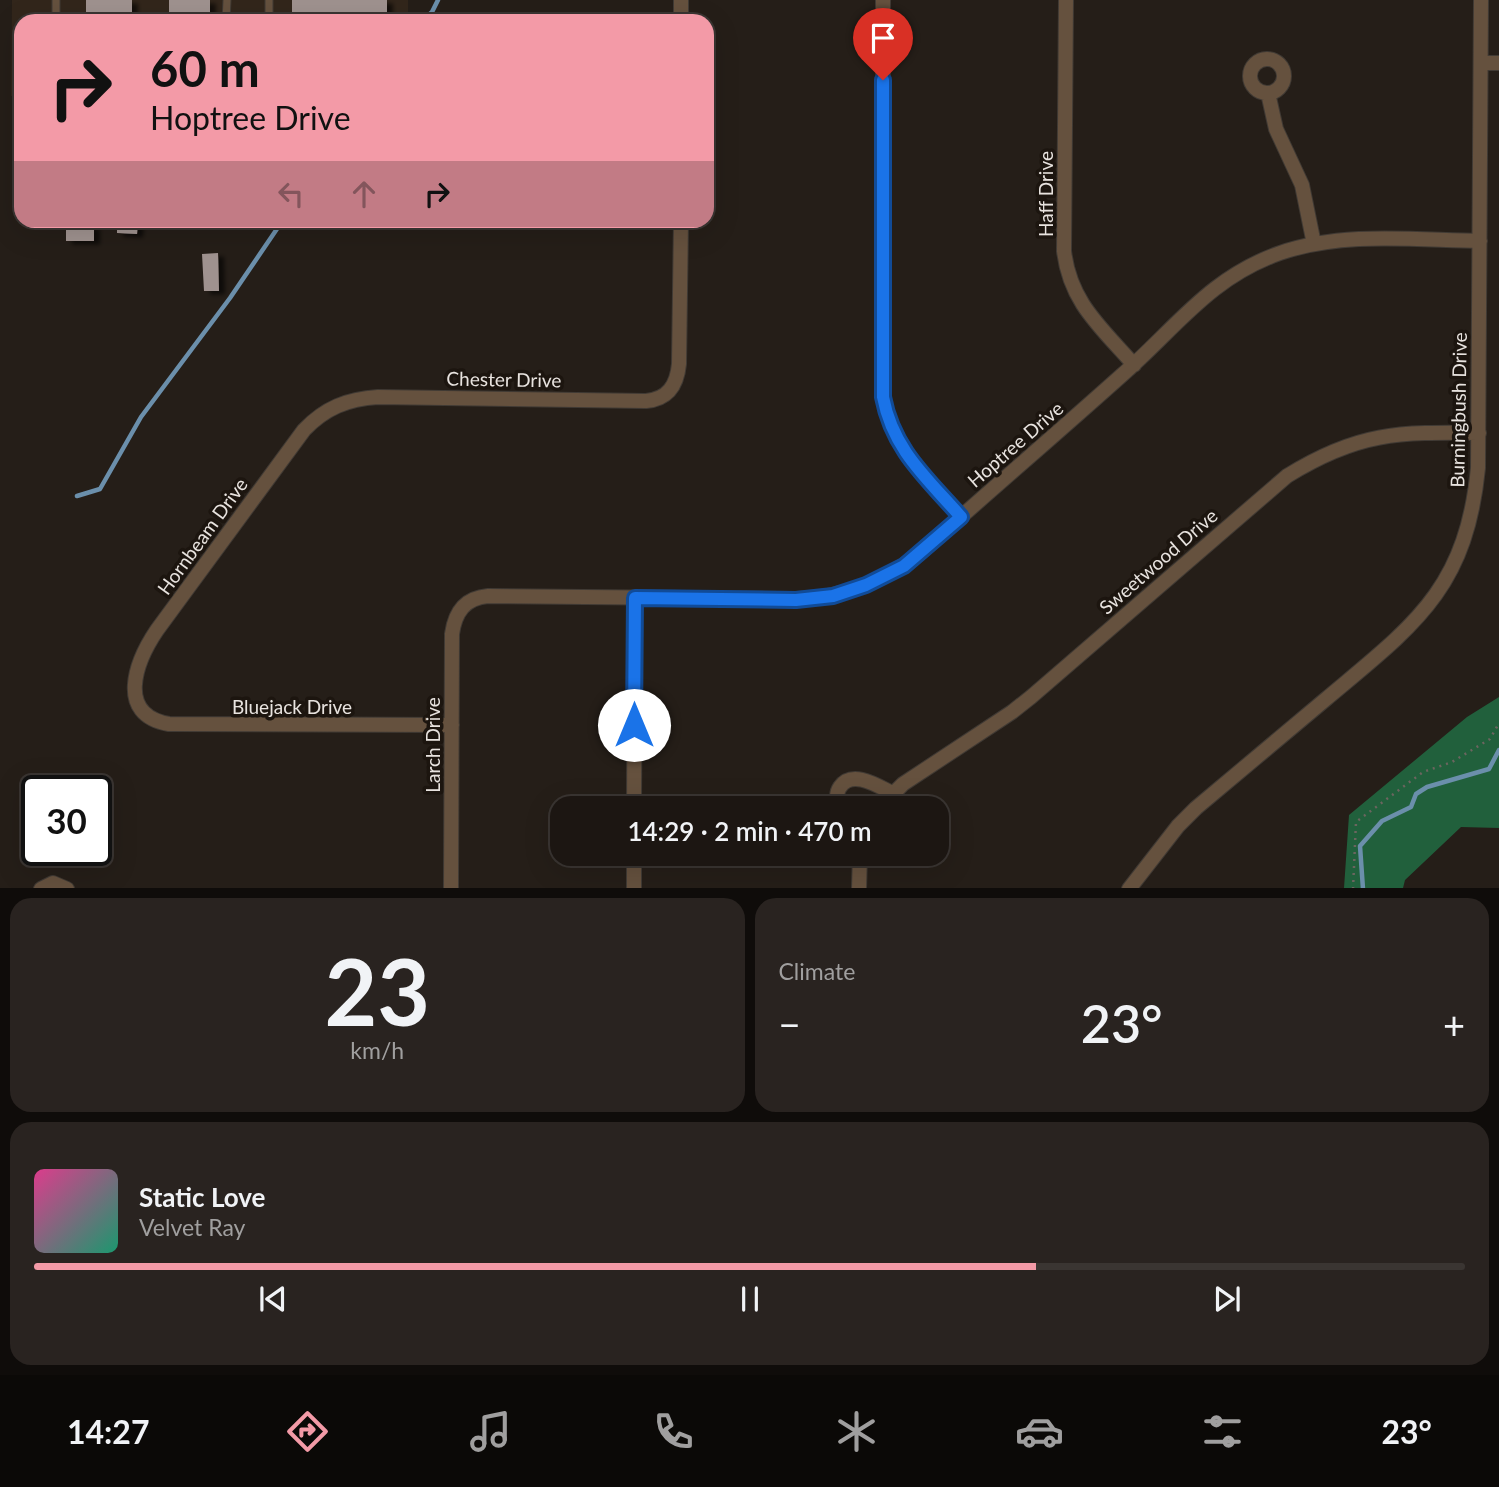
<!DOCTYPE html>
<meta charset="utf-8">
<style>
:root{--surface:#1c1612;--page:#292320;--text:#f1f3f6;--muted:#a09f9f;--line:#3a3532;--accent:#f39aa7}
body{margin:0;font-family:Lato,sans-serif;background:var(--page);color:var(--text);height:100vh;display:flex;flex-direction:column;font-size:26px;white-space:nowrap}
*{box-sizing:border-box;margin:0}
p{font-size:23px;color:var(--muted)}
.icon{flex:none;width:38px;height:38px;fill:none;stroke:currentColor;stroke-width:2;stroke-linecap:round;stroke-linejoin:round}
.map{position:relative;height:888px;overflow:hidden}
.sheet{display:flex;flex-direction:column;gap:10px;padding:10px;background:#0f0c0a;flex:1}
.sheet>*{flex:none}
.hud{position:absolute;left:14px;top:14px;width:700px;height:214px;border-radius:21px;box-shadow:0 7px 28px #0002,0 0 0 2px var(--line);background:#f39aa7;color:#111;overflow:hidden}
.speed{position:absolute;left:21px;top:775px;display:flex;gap:14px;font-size:35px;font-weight:700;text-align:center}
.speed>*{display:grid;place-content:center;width:91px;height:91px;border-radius:50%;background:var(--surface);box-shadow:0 7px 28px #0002,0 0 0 2px var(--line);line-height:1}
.speed .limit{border:4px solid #111;border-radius:10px;background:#fff;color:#111}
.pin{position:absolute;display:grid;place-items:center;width:60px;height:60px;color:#fff;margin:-72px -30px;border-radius:50% 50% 50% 0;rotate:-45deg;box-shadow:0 0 7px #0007}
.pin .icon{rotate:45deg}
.me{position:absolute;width:77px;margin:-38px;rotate:0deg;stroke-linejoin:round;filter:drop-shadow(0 0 5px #0008)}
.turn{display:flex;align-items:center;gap:24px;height:147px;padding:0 21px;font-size:32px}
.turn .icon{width:91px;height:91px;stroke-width:2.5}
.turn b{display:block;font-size:49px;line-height:60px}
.lanes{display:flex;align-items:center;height:66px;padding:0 21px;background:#0003;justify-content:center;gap:35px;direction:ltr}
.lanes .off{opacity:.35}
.big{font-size:52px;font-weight:600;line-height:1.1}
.sheet .card{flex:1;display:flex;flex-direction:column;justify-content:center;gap:10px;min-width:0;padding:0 24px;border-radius:21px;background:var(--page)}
.sheet .dial{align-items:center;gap:0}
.dial b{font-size:91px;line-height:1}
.song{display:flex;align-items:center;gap:21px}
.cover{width:84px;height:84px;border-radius:10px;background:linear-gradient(135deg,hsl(330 70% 55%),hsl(160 70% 35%))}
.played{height:7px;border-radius:4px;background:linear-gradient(90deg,var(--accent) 70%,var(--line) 70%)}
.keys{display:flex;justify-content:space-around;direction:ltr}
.heat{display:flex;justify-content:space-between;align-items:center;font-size:38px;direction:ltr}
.sheet .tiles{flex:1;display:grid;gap:10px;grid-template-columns:1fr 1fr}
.card:last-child{grid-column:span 2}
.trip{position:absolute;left:550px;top:796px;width:399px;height:70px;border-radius:21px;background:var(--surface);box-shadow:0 7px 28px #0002,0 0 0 2px var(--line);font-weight:600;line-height:70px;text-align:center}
.tabs{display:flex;height:112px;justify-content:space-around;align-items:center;background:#0b0907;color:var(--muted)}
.tabs .icon{width:49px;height:49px}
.tabs .active{color:var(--accent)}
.tabs b{font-size:32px;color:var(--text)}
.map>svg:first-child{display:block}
</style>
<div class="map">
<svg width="1499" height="889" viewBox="0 0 1499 889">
<defs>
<filter id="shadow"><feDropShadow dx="6" dy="3.5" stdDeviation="2" flood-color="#0009"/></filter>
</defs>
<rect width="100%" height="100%" fill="#251e18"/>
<path fill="#32261b" d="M12,0H408V21H21V96H11Z"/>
<path fill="#21603c" d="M1499,697V828L1461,827L1405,880L1403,888H1344L1349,815L1467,717Z"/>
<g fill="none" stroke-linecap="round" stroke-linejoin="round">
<path stroke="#6b8fab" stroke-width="4.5" d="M422,21L432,12L438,0
M77,496L100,489L141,417L230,298L283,220
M1363,889L1360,846L1382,821L1411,807L1416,794L1427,787L1489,769L1499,750"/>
</g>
<path fill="#9f928f" filter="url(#shadow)" d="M86,0H132V21H86Z
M169,0H210V19L169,21Z
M292,0H387V21H292Z
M117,220H138L137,234L117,233Z
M66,225H94V241H66Z
M218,253L219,291H204L202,254Z"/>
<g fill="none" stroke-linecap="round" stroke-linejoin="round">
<defs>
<path id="service" d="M56,0V21
M226,21L227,0
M269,21V0"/>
<path id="minor" d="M883,0V397C893,450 927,478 961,517
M1066,0L1064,251C1070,303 1102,328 1134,365
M681,21V0
M1250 76a17 17 0 1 1 34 0a17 17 0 1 1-34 0Z
M1481,63H1499
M1268,93L1276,129L1302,185L1314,244
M452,725L169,724C115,715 136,661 157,630L304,430C325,408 347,399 378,397L646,401C668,399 677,385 679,364L681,220
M634,808L635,598
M840,808C837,801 835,794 840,787C852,769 878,786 892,793
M879,808L903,784L1012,712L1031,697L1287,476C1358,432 1398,432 1479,433
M41,889L53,883L67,889
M451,889L452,634C455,612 465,598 488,596L796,599C842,598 883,582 919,554C986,494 1055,435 1122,375C1176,328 1209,278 1280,253C1343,231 1415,240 1480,241
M634,889V854
M859,889L860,854
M1129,889L1178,826L1196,808C1239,772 1283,735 1326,699C1414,625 1466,590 1478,468L1481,0"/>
</defs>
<use href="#service" stroke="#403a34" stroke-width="9"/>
<use href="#minor" stroke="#403a34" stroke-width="16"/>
<path stroke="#6b655f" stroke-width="2.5" stroke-dasharray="2 5" stroke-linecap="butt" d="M1353,889L1356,822L1423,772L1452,762L1490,739L1499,723"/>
<use href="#service" stroke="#65513e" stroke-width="7"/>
<use href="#minor" stroke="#65513e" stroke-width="14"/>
</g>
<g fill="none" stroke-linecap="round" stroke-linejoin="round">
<defs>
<path id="route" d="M634,725L635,598L796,600L833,596L866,585L904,566L961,517C927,478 893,450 883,397V80"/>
</defs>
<use href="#route" stroke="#114b97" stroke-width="18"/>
<use href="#route" stroke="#1a73e8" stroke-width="12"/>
</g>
<g text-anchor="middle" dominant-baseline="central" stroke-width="7" stroke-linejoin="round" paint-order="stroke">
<g font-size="19" fill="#e8e3df" stroke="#1c150f">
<text transform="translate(1045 194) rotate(-90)">Haff Drive</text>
<text transform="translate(504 379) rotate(1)">Chester Drive</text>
<text transform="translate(1458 410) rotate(-89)">Burningbush Drive</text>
<text transform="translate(1015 444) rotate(-41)">Hoptree Drive</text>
<text transform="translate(202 536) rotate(-54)">Hornbeam Drive</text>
<text transform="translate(1158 561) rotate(-41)">Sweetwood Drive</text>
<text x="292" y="706">Bluejack Drive</text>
<text transform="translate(432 745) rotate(-90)">Larch Drive</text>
</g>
</g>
</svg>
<div class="speed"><div class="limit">30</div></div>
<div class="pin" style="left:883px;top:80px;background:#d93025"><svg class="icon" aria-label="arrive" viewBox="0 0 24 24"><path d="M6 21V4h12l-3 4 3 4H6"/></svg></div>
<svg class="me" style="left:634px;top:725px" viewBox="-20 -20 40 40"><circle r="19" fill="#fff"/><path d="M0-13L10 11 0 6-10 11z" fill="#1a73e8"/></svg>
<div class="trip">14:29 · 2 min · 470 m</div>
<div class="hud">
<div class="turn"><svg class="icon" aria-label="right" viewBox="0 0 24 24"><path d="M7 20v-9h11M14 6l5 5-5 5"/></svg><div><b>60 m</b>Hoptree Drive</div></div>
<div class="lanes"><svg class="icon off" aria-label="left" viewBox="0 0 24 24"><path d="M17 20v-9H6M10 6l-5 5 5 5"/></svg><svg class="icon off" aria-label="ahead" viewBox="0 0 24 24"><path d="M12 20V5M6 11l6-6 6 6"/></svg><svg class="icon" aria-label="right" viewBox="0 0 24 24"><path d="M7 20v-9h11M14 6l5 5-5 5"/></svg></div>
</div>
</div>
<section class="sheet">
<div class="tiles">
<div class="card dial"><b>23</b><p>km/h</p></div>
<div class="card"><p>Climate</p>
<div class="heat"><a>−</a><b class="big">23°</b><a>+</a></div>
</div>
<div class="card">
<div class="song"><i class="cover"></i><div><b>Static Love</b><p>Velvet Ray</p></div></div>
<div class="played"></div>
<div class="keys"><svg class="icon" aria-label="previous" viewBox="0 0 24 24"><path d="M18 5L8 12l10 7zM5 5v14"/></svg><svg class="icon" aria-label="pause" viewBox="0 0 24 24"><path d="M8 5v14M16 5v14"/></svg><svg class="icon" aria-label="next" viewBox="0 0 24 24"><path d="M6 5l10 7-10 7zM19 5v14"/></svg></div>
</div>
</div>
</section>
<nav class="tabs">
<b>14:27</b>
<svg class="icon active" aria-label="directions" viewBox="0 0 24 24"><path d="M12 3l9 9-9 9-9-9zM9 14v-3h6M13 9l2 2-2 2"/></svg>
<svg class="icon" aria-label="music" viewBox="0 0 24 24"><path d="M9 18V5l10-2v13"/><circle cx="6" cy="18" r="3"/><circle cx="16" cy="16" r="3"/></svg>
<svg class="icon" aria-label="phone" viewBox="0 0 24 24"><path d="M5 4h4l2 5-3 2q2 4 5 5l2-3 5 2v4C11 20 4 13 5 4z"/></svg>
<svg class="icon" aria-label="climate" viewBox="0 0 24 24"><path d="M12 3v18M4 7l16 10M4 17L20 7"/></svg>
<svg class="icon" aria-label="car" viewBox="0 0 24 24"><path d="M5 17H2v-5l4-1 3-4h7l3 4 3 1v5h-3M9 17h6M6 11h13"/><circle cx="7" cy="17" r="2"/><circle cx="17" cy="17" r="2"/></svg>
<svg class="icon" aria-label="filters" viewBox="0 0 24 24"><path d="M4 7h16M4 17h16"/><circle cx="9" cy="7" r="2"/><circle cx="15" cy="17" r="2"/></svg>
<b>23°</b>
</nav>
